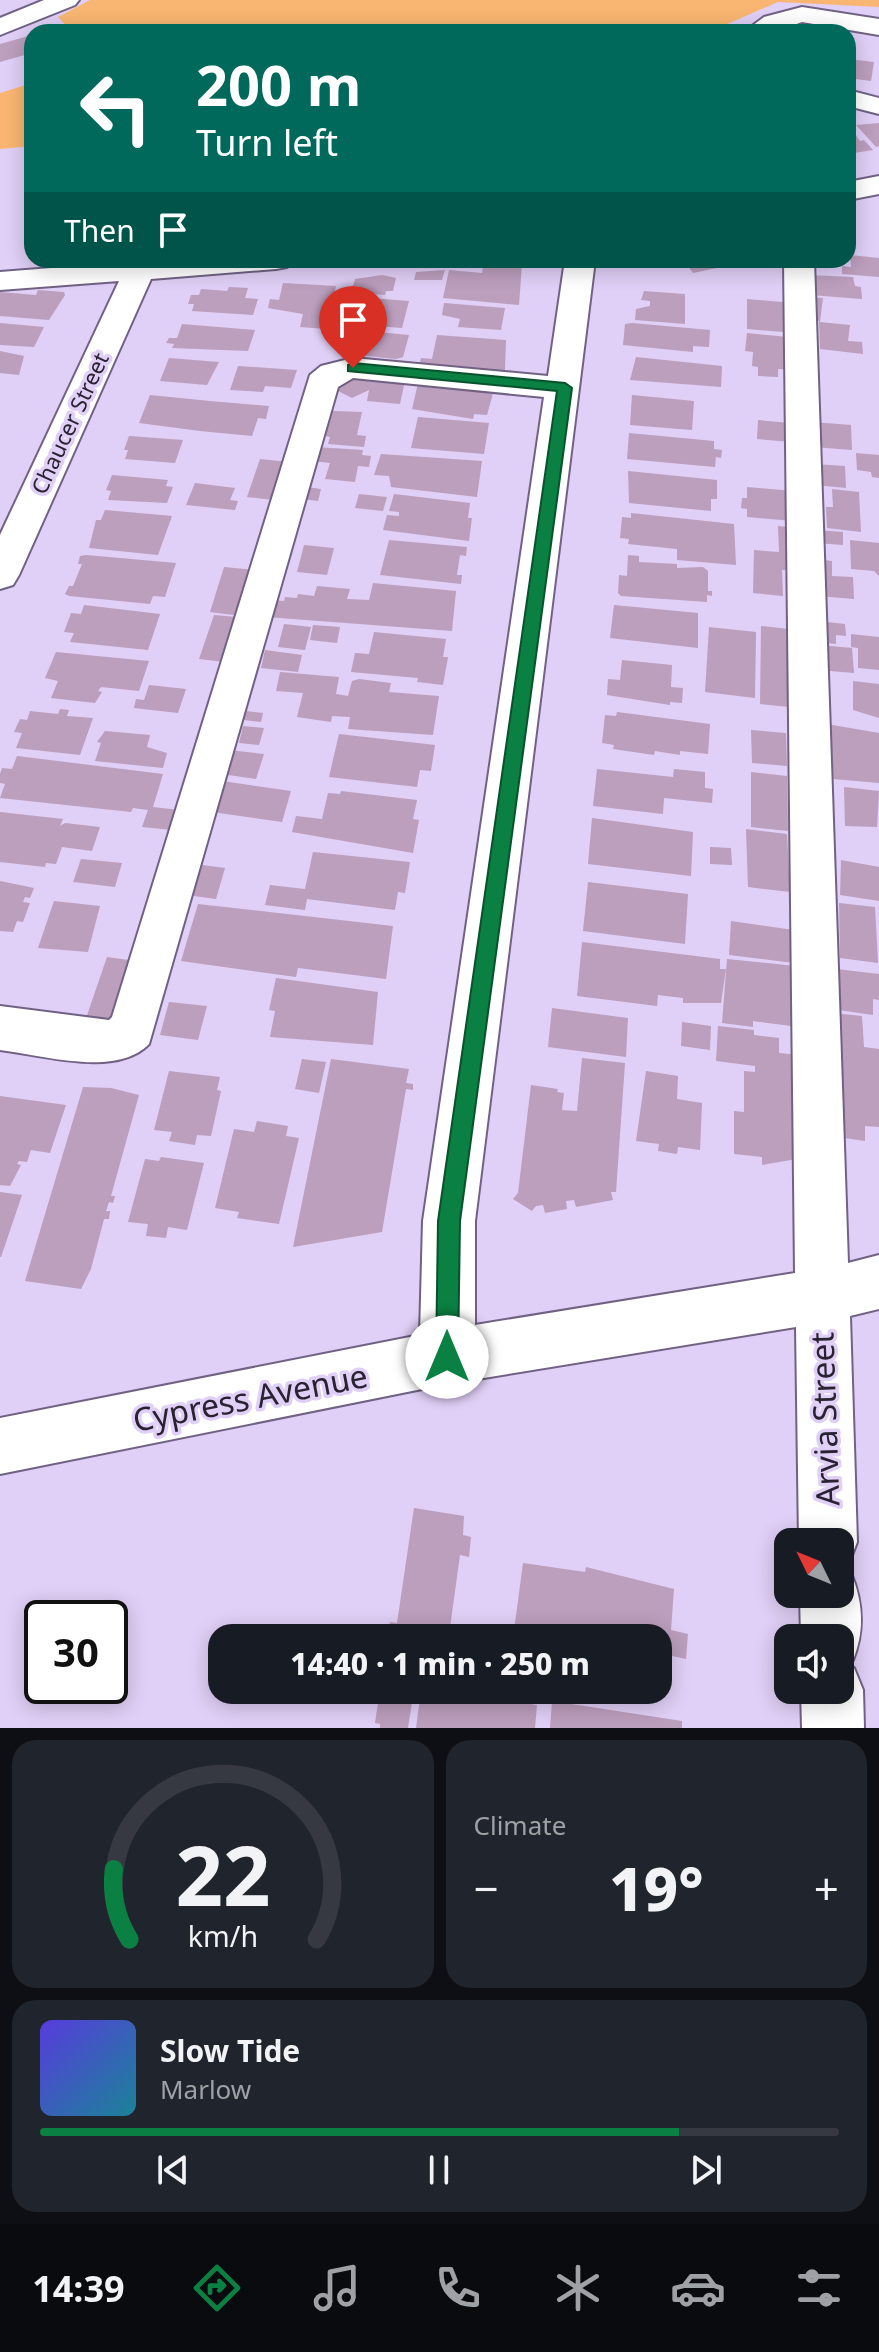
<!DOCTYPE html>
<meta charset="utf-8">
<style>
:root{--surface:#171b24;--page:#20242c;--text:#f1f3f6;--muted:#9ea1a6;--line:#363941;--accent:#0b8043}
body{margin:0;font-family:"Noto Sans",sans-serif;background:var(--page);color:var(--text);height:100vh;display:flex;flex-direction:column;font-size:30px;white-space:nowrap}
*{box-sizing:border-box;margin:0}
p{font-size:26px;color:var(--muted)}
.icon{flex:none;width:44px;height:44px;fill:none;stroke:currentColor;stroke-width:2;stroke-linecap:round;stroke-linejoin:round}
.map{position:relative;height:1728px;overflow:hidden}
.panel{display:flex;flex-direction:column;gap:12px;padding:12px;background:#0d0f14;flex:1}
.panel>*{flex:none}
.guide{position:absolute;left:24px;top:24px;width:832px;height:244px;border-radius:24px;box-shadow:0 4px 20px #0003;background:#00695c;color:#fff;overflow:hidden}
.needle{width:52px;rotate:313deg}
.buttons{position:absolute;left:774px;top:1528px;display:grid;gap:16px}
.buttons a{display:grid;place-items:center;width:80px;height:80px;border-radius:16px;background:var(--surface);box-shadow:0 4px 20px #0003;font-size:40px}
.speed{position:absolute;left:24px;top:1600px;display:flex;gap:16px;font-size:40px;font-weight:700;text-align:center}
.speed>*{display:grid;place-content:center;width:104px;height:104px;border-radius:50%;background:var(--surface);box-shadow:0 4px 20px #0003;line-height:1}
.speed .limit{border:4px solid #111;border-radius:12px;background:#fff;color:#111}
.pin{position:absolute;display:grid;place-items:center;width:68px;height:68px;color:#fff;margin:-82px -34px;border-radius:50% 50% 50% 0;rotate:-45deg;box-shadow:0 0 8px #0007}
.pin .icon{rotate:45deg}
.me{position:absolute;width:88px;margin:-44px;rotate:0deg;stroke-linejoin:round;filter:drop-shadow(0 0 6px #0008)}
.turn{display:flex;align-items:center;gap:28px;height:168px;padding:0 40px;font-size:36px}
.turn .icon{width:104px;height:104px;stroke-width:2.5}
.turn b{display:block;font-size:56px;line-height:68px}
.then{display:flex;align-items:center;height:76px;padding:0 40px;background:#0003;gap:16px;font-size:30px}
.big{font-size:60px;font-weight:800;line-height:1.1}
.panel .card{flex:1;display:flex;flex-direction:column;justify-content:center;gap:12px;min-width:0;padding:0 28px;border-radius:24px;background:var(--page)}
.panel .dial{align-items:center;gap:0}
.dial svg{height:208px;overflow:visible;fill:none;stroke:var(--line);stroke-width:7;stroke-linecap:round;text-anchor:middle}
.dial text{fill:var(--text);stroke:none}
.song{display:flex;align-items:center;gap:24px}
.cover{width:96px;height:96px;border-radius:12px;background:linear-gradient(135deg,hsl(250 70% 55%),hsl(190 70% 35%))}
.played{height:8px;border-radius:4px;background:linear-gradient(90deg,var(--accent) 80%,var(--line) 80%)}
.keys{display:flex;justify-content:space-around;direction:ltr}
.heat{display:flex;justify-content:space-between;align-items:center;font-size:44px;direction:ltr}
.panel .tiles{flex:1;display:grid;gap:12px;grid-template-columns:1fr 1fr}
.card:last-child{grid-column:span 2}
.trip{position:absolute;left:208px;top:1624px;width:464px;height:80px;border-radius:24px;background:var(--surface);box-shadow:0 4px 20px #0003;font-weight:800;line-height:80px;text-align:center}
.menu{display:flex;height:128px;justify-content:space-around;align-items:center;background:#090b0e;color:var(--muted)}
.menu .icon{width:56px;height:56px}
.menu .current{color:var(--accent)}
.menu b{font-size:36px;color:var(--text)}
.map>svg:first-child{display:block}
</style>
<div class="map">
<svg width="879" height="1728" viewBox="0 0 879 1728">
<rect width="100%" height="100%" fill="#e0cff6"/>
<path fill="#f9b672" d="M90,0H879V7L778,2L709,32H72L58,17Z
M32,83V146L0,149V93Z"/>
<path fill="#bc9ebd" d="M32,35V53L0,62V44Z
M848,59L874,62L871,81L848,78Z
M879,123V146L876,147L856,125Z
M848,124L860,141L864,140L873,150L848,154Z
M850,255L879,258V277L842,274V266L851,267Z
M683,260H750V261L693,273Z
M522,264L519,305L443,298L449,270L482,273L483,267Z
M445,270L442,280H414L416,272Z
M382,275L396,278L393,291H386L385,295L357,293L359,286H353L355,279Z
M810,275L853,277L855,286L861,287L862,299L810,295Z
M283,283L336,286L326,329L300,327L303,314L268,308L270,299L279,300Z
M229,287L248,288L245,298L258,299L253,315L192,311L194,304H188L191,295H199L201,289L227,291Z
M38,290L64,292L65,295L49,320L0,316V292L36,295Z
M644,291L685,294V324L635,320L636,309L650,306V301L641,300Z
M810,297L823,298L820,322L850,325L848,341L862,342L863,354L820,349L819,321L811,318Z
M370,298L409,301L402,328L363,325Z
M747,299L794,303L795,312L783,314V332L747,329Z
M444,303L505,308L501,330L458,327L460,319L442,315Z
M0,323L44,327L34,347L0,345Z
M632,323L710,330L709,347L693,346V352L623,345L625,324Z
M182,324L255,330L248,351L172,348L174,344L166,343L169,338H177Z
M345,329L409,335L403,357L396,359L337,353Z
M747,333L788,337L795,370L778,369V377L758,376V367L752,366L753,352L745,351Z
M437,335L506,340L505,370H497V373L419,367L421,358L432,359Z
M0,351L24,356L19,375L0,373Z
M636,357L722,366L721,387L630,380Z
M169,358L219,362L207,385L160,381Z
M238,366L297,370L291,388L265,386L263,392L230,390Z
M352,373L370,382L380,374L406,376L400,404L367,401L369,390L352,398L332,388Z
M419,379L495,386L487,415L474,414L473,419L412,409Z
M150,395L210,401L269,406L266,419L258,418L252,436L200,431L139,423Z
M632,395L694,401L692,430L630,425Z
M333,411L362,412L357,435L366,436L364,447L328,444L330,437L325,436Z
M418,417L489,423L484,454L411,448Z
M758,420L790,423L791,442L757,439Z
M813,422L851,425L852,450L814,447Z
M629,433L714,441V449L722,450L721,458L716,457L715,467L627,459Z
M129,436L183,440L175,463L125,459L128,450H124Z
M316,447L363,450L362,455L371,456L369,467L358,466L355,482L325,479L330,463L312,461Z
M856,453L879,455V478L872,477L871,472L857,470Z
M381,454L482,461L477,497L391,487L389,476L374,475Z
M260,459L289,462L282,501L247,497Z
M814,464L845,466L846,488L815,485Z
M628,471L717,480V499H711V511L629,503Z
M112,475L168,480L166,486L173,487L167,503L108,500L111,491L106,490Z
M195,483L235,488L230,500L238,501L235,510L186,505Z
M307,487L321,489L318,501L303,499Z
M747,487L793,491V521L747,517V509L741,508L742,498H747Z
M832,489L859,492L861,532L827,528L826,507H833Z
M359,494L387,497L383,511L355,508Z
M394,494L470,503L468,518H472L469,541L383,530L387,515L399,516V512L389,511Z
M105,510L172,516L158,555L89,548L96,520H101Z
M631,513L734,524L736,565L677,560V549L628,544L629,539L620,538L622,517L631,518Z
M778,526L798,528L799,571L782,570L783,596L753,593L754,550L779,552Z
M816,530L843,532V545L816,543Z
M389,540L467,547L466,556L460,555L457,575H462L461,584L380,575Z
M850,540L879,543V576L874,571L851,569Z
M304,545L334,548L327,575L297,572Z
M86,555L176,563L165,597L153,596L150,604L69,596L65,594L69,586H73L82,564H78L80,556Z
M628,555L639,556V562L677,564V568L703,567L708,571V591H712V596L707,595V602L621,596L618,593L619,575L627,576Z
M816,559L832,561V576L853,577L854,599L818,596Z
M224,567L255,570L242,616L210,612Z
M373,583L456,591L452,631L266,617L271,600L284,601L285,597L297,598L298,594L314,596L317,586L350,589L347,599L369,600Z
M84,605L160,614L148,650L70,642L74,633L64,632L71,613L81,614Z
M614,605L698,613V648L610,638Z
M214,615L248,618L234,663L199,659Z
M818,621L845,624L846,636L836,635V644L818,642Z
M284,624L311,627L305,650L278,647Z
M313,625L340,627L337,643L310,640Z
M761,626L789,629V707L760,704Z
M709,627L756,632L755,698L705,692Z
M374,632L446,639L443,657H448L443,685L417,682L418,678L351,672L355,653L369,654Z
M851,634L879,637V670L858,668V648L851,647Z
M819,645L852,648L854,673L819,670Z
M265,650L302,655L298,672L261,668Z
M56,652L128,659L149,661L139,691L101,687L98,691L102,692L95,703L51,698L58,681L45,678Z
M622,660L672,665L671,687L683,688L682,703L670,702V705L607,695L608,679L620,680Z
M280,672L339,677L336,694L348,696L352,681L359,679L391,683L389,692L439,696L433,735L348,729L350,717L332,716L331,722L297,717L303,693L276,691Z
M853,681L879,684V718L853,710Z
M149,685L186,689L178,713L134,708L136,699L144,700Z
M60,709L69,710L67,716L93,718L80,755L16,748L22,733L14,732L20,719L27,720L30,711L58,714Z
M246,711L263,713L261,722L244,720Z
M617,712L710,724L708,754L680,751V755L655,751L654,755L613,749L614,745L602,743L605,715L616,716Z
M821,723L879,733V783L822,778Z
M243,726L264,728L259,745L239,743Z
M751,730L786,733L787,766L752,763Z
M105,731L150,735L147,747L167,753L163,768L95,761L101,743L97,742Z
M339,734L435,745L431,771L420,770L417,787L329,777Z
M228,750L264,754L256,779L221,774Z
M17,756L163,774L153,807L188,811L182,831L142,827L148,810L133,808L131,812L0,798L5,784L0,783V774L2,768L12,769Z
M597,769L673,777L674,769L705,772V788L713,789L712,803L664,798L663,814L593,806Z
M751,772L787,776L788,831L751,827Z
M222,781L291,791L282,822L212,812Z
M844,787L879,791L877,827L845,826Z
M341,791L417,800L413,819L419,820L413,853L292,832L296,816L322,819L328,793L340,794Z
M0,812L63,819L60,826L65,823L100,827L92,851L62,847L56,864L46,863L45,867L0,862Z
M592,818L693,832L691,876L588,864Z
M746,829L787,834L790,892L748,887Z
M710,847L731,848L732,865L710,864Z
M313,852L410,862L405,893L398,892L395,910L307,899L305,910L265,905L270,885L305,889Z
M81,859L122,863L115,887L73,882Z
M841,860L879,867V901L840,895Z
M195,864L225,868L216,899L187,895Z
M0,881L34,888L30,898L25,897L23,902L30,903L23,922L17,921L13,932L0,931Z
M588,882L688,894L685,944L583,931Z
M54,901L100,906L88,952L38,948Z
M839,903L875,907L878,963L840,958Z
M198,904L393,926L386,979L298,968L296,977L181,961Z
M731,921L801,931L802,964L729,955Z
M582,942L720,959V969H726L721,1003H683V998L658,995L657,1006L577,996Z
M107,957L143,962L126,1023L83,1027Z
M727,959L805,967V999L792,997L791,1026L753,1021V1027L722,1023Z
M828,968L879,974V1000L873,999V1015L839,1010V995L828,993Z
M276,978L378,992L373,1045L270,1037L275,1011L269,1010Z
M169,1002L207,1006L198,1040L160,1035Z
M552,1008L628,1018L626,1057L548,1047Z
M833,1013L862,1016L864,1047L879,1049V1127L865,1126V1141L831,1136Z
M682,1022L711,1026L710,1050L681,1046Z
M718,1026L754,1030V1035L779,1038V1053L799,1055L808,1157L762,1165V1157L734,1154V1111L744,1112V1071L755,1072V1066L716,1061Z
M582,1058L625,1063L616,1192H611L613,1200L576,1207L574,1200L566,1201L567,1209L545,1213L543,1205L536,1206L532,1211L513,1199L518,1193L531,1085L558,1089L557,1092L564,1093L562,1110L577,1111Z
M302,1059L326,1062L319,1093L295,1089Z
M331,1059L409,1069L406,1083L413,1084V1090L406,1089L382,1232L293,1247Z
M169,1071L220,1077L217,1090L221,1091L211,1136L197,1135L195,1145L169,1141L172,1132L154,1130Z
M646,1071L678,1076L677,1099L702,1103L700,1150L678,1147L677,1154L658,1151L659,1144L636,1141Z
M83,1087L111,1088L139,1095L111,1196H115L113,1203L109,1202L106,1211H110L109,1219H104L91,1269L81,1289L25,1281Z
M0,1096L66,1105L50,1153L31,1150L27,1162L19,1161L17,1164L21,1165L10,1186L0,1185Z
M257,1121L288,1126L286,1136L299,1138L279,1224L237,1218L239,1212L215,1208L234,1129L254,1132Z
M161,1157L204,1163L187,1230L168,1227L166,1238L146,1236L148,1224L128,1222L145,1159L159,1161Z
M0,1192L22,1195L1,1257H0Z
M414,1508L464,1516L463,1535L471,1537L469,1557L460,1555L449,1635L445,1638H387L390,1622L397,1623Z
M523,1563L585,1572L586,1567L674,1589L671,1630L688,1634L686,1659L672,1656L671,1674L658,1672V1638H513Z
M380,1690H414L408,1728H380V1724L375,1723Z
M421,1690H450L537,1705L535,1728H416Z
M552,1701L682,1721V1728H550Z"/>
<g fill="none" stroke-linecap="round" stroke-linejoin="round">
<defs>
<path id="minor" d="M44,0H79L75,5L0,35V18Z
M802,7L879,19V35L802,22L775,32H744L764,17Z
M848,90L879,98V114L848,106Z
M879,176V194L848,200V182Z
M154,260H291L287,267L276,269L151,279L19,575L13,585L0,589V535L119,281L0,290V272Z
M565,260H595L475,1221V1325L795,1273L784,260H814L848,1263L879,1255V1309L850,1316L857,1542L849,1563L840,1566V1542H799L796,1327L447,1384L0,1474V1418L420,1335L423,1221L544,397L353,378L338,387L149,1044C116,1078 43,1055 0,1050V1006L109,1020L112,1017L310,375L321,366L353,358L548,376Z
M840,1568L851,1573C863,1602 865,1630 853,1660L843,1664L854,1668L863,1690L864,1728H802L801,1690H840V1638H801L800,1594H840Z"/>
</defs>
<use href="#minor" stroke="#716284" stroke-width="4"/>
<use href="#minor" fill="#fff" fill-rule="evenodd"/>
</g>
<path fill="#0b8043" stroke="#07532c" stroke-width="2" d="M353,363L565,383L572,388L460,1221L458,1357L455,1365L447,1369L439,1365L436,1357L438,1221L557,391L348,371V365Z"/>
<g text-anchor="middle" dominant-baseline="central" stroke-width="7" stroke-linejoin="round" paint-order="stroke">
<g font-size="22" fill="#292231" stroke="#e0cff6">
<text transform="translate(69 423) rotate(-65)">Chaucer Street</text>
</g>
<g font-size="32" fill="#292231" stroke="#e0cff6">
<text transform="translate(250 1397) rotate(-11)">Cypress Avenue</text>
<text transform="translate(824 1419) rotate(-92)">Arvia Street</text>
</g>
</g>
</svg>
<div class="buttons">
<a><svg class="needle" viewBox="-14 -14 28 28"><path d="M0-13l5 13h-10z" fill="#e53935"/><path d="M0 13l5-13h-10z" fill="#9ea1a6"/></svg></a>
<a><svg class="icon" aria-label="sound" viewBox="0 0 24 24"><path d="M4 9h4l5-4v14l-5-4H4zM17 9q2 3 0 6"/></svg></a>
</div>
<div class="speed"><div class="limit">30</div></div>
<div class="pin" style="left:353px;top:368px;background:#d93025"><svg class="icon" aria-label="arrive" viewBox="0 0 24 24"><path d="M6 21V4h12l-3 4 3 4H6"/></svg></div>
<svg class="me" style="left:447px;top:1357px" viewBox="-20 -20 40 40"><circle r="19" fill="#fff"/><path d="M0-13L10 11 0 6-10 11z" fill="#0b8043"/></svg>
<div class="trip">14:40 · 1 min · 250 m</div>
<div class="guide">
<div class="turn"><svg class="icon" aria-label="left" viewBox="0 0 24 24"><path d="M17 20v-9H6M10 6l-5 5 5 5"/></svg><div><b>200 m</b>Turn left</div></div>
<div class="then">Then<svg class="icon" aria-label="arrive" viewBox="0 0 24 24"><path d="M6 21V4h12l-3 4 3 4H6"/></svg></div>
</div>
</div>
<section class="panel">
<div class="tiles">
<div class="card dial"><svg viewBox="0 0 100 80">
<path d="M14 69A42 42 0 1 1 86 69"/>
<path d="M14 69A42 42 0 0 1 8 42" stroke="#0b8043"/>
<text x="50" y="56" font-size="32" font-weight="700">22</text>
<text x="50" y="72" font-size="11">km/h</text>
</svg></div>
<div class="card"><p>Climate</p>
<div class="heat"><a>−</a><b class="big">19°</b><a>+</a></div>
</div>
<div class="card">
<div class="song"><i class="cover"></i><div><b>Slow Tide</b><p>Marlow</p></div></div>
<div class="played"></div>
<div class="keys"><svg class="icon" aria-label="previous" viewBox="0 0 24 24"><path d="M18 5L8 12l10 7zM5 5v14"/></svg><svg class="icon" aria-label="pause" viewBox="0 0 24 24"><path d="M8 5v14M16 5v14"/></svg><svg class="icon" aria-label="next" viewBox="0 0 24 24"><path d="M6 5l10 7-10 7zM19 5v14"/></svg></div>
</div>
</div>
</section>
<nav class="menu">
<b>14:39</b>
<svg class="icon current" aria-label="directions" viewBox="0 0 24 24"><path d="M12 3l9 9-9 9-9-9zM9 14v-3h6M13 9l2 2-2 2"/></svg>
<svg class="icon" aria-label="music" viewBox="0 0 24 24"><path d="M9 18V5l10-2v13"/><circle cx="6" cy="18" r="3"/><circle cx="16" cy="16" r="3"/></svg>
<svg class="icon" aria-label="phone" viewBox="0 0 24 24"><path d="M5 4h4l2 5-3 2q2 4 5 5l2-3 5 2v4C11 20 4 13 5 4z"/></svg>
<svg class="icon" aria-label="climate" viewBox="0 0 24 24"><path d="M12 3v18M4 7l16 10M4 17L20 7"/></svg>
<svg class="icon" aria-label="car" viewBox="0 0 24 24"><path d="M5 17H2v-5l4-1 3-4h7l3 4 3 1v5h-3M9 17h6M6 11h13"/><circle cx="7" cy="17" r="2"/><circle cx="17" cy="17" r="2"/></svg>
<svg class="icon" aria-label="filters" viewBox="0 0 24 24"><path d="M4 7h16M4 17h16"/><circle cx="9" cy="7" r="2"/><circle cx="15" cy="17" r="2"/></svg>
</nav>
